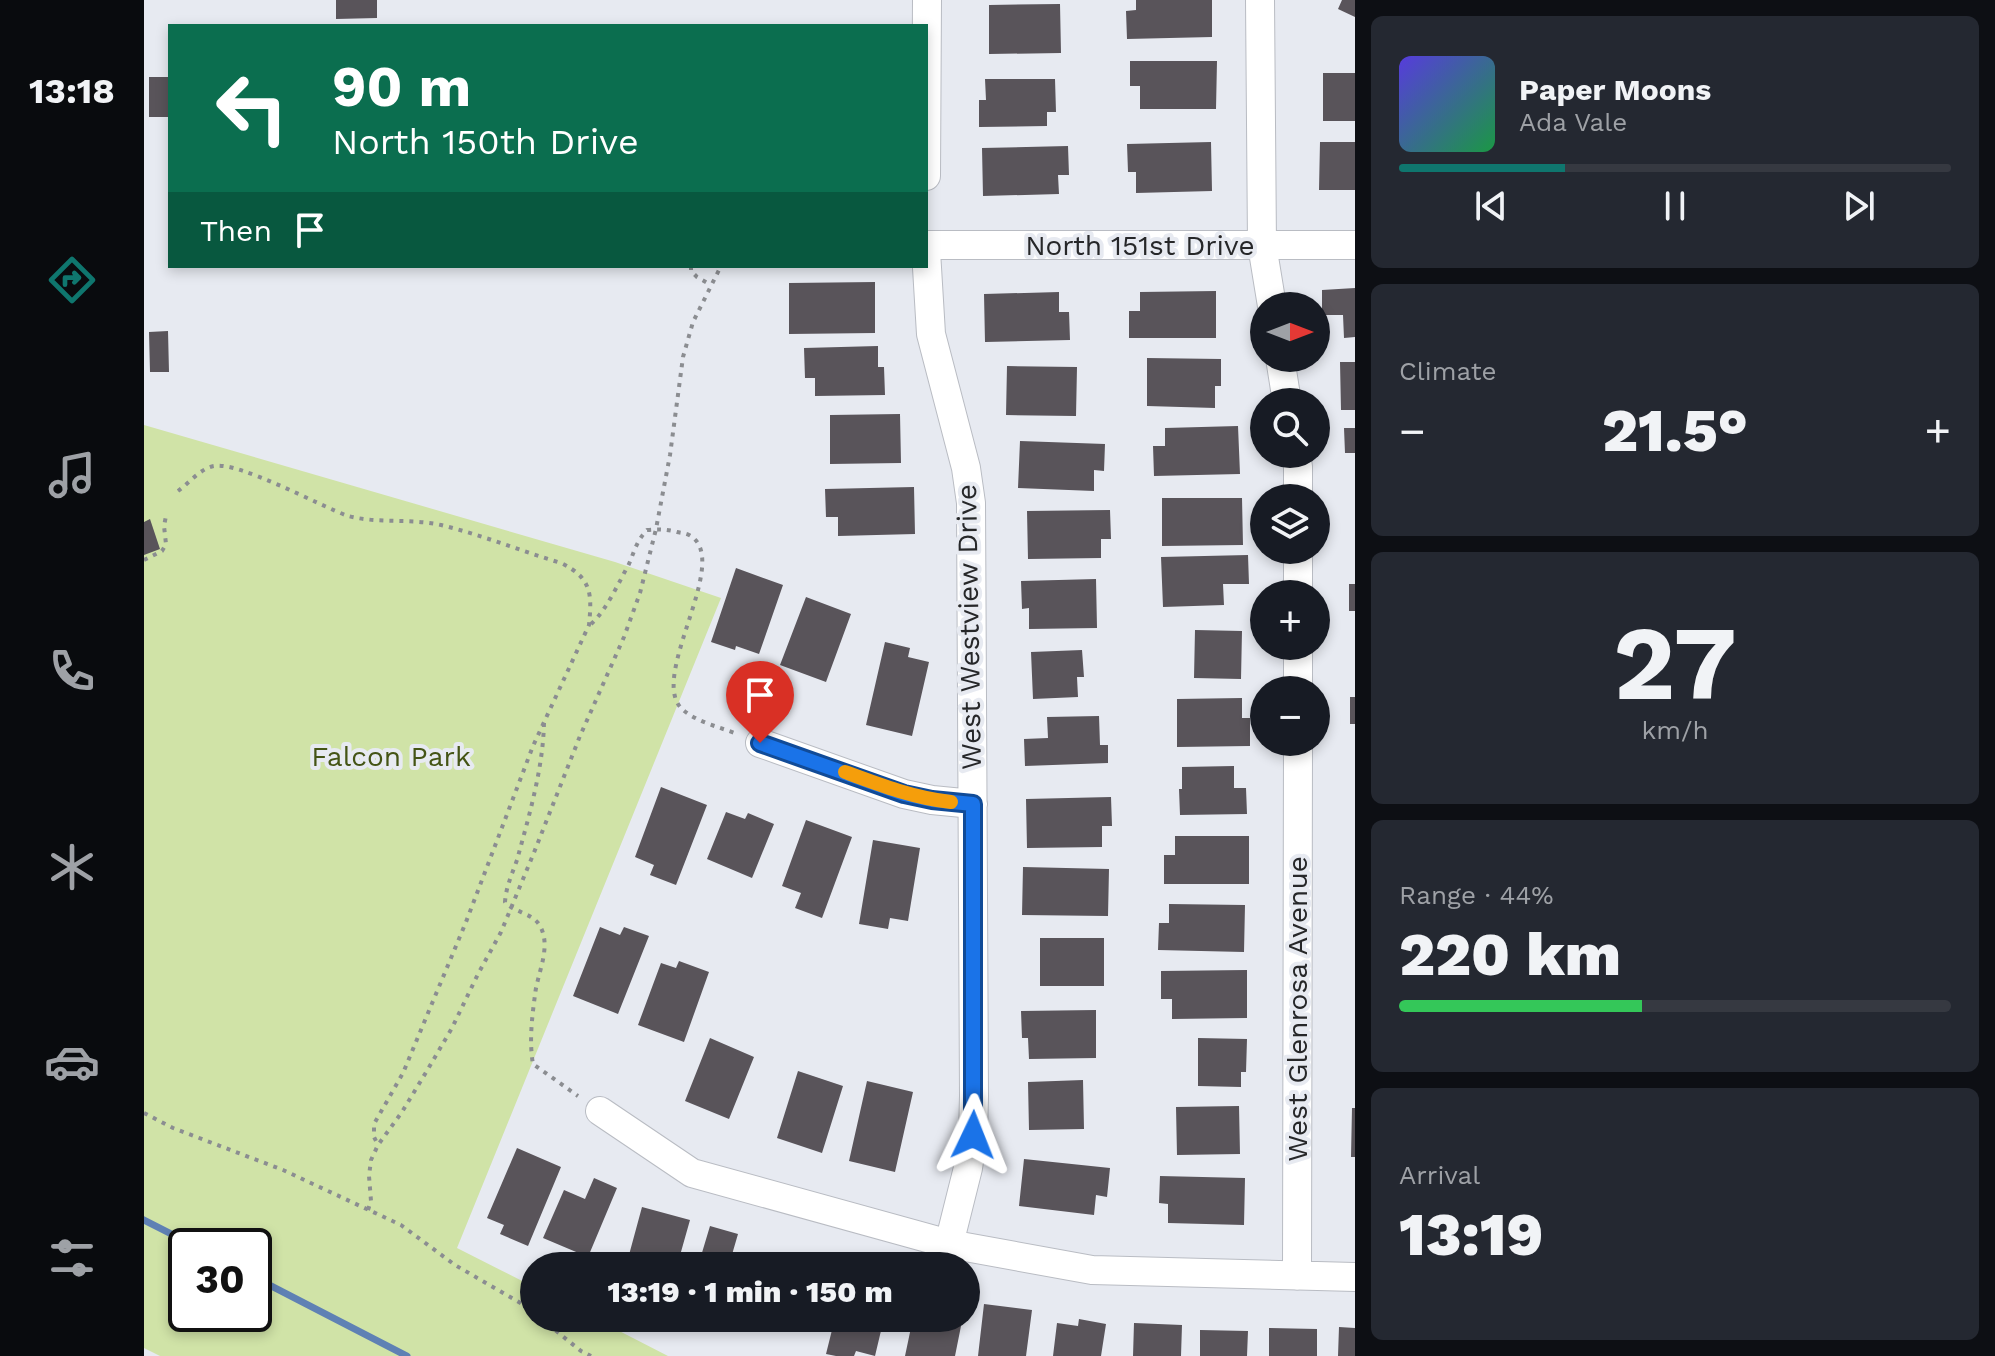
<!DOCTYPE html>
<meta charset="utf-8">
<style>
:root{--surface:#171b24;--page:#242831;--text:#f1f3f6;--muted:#9ea1a6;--line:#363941;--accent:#0f766e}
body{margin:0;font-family:"Work Sans",sans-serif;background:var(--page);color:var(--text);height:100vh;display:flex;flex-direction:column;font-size:30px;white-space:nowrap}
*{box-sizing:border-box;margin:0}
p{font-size:26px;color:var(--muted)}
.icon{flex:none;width:44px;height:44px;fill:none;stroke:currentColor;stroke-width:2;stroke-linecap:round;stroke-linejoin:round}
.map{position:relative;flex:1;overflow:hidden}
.side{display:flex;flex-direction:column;gap:16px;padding:16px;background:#0d0f14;width:640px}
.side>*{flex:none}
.banner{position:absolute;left:24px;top:24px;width:760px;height:244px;border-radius:0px;box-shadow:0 4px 12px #0003;background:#0b6e4f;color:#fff;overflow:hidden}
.needle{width:52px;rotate:90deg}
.buttons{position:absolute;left:1106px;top:292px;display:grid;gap:16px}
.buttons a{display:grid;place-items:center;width:80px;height:80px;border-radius:50%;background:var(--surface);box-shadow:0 4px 12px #0003;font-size:40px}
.speed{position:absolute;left:24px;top:1228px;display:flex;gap:16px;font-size:40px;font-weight:700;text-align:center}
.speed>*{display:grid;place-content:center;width:104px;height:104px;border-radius:50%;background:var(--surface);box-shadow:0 4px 12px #0003;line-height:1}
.speed .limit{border:4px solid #111;border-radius:12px;background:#fff;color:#111}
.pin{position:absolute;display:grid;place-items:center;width:68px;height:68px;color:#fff;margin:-82px -34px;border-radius:50% 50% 50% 0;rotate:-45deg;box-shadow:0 0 8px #0007}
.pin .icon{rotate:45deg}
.me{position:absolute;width:88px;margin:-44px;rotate:2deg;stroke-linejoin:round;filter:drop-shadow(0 0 6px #0008)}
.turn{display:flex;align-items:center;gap:28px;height:168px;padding:0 32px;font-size:36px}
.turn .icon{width:104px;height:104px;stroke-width:2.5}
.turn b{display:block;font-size:56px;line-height:68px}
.then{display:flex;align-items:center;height:76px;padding:0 32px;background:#0003;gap:16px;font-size:30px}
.big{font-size:60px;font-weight:800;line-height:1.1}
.side .card{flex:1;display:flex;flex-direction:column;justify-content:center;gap:12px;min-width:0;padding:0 28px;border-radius:12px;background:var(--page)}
.side .dial{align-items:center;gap:0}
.dial b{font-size:104px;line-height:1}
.song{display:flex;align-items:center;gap:24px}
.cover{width:96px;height:96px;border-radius:12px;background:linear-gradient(135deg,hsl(250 70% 55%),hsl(140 70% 35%))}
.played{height:8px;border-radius:4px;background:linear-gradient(90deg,var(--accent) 30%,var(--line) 30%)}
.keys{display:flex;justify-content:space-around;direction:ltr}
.heat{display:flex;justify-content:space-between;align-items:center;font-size:44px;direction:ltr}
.charge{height:12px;border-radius:6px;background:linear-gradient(90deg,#34c759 44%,var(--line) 0)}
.trip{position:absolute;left:376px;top:1252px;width:460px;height:80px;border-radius:40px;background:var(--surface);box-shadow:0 4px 12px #0003;font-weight:800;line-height:80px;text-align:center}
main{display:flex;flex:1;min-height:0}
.menu{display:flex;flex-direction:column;width:144px;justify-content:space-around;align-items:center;background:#090b0e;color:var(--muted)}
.menu .icon{width:56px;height:56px}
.menu .on{color:var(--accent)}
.menu b{font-size:36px;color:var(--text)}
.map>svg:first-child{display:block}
</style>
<main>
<nav class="menu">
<b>13:18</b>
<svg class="icon on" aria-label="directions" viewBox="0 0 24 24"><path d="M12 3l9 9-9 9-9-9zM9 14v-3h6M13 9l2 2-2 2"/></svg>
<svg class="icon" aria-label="music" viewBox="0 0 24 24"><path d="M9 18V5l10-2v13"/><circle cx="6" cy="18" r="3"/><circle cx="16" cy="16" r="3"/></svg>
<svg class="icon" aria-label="phone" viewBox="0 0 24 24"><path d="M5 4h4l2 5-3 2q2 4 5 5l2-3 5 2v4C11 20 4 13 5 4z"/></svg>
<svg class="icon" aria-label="climate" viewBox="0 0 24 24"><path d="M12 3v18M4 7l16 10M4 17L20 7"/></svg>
<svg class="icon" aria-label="car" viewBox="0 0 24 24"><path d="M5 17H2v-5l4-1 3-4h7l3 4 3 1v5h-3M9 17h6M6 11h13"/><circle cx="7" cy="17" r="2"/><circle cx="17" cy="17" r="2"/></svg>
<svg class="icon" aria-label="filters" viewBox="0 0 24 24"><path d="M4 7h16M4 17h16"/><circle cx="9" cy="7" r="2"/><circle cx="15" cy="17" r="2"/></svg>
</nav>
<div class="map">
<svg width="1211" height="1356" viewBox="0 0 1211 1356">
<rect width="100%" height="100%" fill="#e7eaf1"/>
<path fill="#d0e3a7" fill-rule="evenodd" d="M0,425L471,562L577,598L313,1248L390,1287V1318H450L524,1356H16L0,1348ZM42,1246H110V1314H42Z"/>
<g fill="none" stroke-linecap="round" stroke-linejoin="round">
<path stroke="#5f81b4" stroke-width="7" d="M0,1220L51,1246
M110,1277L263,1356"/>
</g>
<path fill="#59545a" d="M192,0H233V18L192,19Z
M992,0H1068V37L983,39L982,11L992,10Z
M1198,0H1211V17L1194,9Z
M916,4L917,53L845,54V5Z
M986,61H1073L1072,109H996V86H986Z
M1179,73H1211V121H1179Z
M5,77H24V117H5Z
M841,79H911L912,112H903V126L835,127V100H842Z
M1067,142L1068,191L992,193V172H984L983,144Z
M1176,142H1211V190H1175Z
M924,146L925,175H914L915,194L839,196L838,148Z
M731,282V333L645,334V283Z
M1211,288V337L1200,338L1199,315H1178V290Z
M1072,291V338H985V311H996V292Z
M915,292V312H925L926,340L841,342L840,294Z
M24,331L25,372H6L5,332Z
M734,346V367H740L741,395L671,396V378H661L660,348Z
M1003,358L1077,359V386H1071V408L1003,406Z
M1196,362H1211V410H1197Z
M863,366L933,367L932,416L862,415Z
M756,414L757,463L686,464V415Z
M1094,426L1096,474L1010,476L1009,446H1021V428Z
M1200,428H1211V453H1201Z
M876,441L961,444L960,471L950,470V491L874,488Z
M770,487L771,534L694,536V517H682L681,489Z
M1018,498H1098L1099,545L1018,546Z
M966,510L967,539H957V558L884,559L883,511Z
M6,519L16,549L0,555V522Z
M1104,555L1105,584H1079L1080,605L1019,607L1017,557Z
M592,568L639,585L615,654L592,646L591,650L567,642Z
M952,579L953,628L885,629V608L878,609L877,581Z
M1205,584H1211V611H1205Z
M662,597L707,614L682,682L636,665Z
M1051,630L1098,631L1097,679L1050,678Z
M741,642L766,648L764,657L785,662L768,736L722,725Z
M938,650L940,677H933L934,697L889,699L887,652Z
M1206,697H1211V724H1206Z
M1098,698V718H1106V746L1033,747V699Z
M955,716L956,745H964V763L881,766L880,739L904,738L903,717Z
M1090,766V788H1102L1103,814L1036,815L1035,789H1038V767Z
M517,787L563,805L532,885L506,875L510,865L491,857Z
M967,797L968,826H958V847L883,848L882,799Z
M582,812L601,819L604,813L630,824L608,878L563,859Z
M662,820L708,837L678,918L651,908L657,893L638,886Z
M1031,836H1105V884H1020V855H1031Z
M729,840L776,848L764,921L746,918L744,929L715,924Z
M879,867L965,869L964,916L878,915Z
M1025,904L1101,905L1100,952L1014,950L1015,923H1025Z
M456,927L476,935L480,927L505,936L474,1014L429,996Z
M896,938H960V986H896Z
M535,961L565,972L540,1042L494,1025L517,963L532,968Z
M1103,970V1018L1028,1019V999H1017V971Z
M952,1010V1058L885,1059L884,1038H878L877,1011Z
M566,1038L610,1057L585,1119L541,1101Z
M1054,1038L1103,1039L1102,1072H1097V1087L1054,1086Z
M654,1071L699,1086L678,1153L633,1138Z
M939,1080L940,1129L885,1130L884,1082Z
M723,1081L769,1092L751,1172L705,1161Z
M1095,1106L1096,1154L1033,1155L1032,1107Z
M1208,1108H1211V1157H1207Z
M373,1148L417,1167L384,1246L356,1234L360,1225L343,1218Z
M880,1159L966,1168L963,1197L952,1195L950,1215L875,1206Z
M1016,1176L1101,1178L1100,1225L1024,1223V1204L1015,1203Z
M450,1178L473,1188L444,1257L399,1238L420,1190L441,1199Z
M498,1207L546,1220L533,1266H482Z
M566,1226L594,1234L587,1258L610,1266H554Z
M638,1258L660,1266H636Z
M840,1304L888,1310L882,1356H834Z
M691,1318H740L731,1356L712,1351L710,1356H692L682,1354Z
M769,1318H797L796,1322L817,1326L811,1356H761Z
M935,1319L962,1324L957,1356H909L913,1323L934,1326Z
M990,1323L1038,1325L1037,1356H989Z
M1195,1327L1211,1328V1356H1194Z
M1125,1328L1173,1329V1356H1125Z
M1056,1330L1104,1331L1103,1356H1056Z"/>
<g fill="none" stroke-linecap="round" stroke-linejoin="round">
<defs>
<path id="minor" d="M1116,0L1118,245L1128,306
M782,176L783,0
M782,245H1211
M782,251L787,334L822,468L827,503L830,1096L829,1135L824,1168L805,1244
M1136,358L1143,402
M1152,454L1154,467V498
M1154,594V550
M1154,690V646
M616,743L760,794L788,800L829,804
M456,1111L548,1173L805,1244L948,1270L1211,1277
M1153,1276L1154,742"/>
</defs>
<use href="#minor" stroke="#b9bcc3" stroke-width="30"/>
<path stroke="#8b8d91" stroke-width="4" stroke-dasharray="4 6" stroke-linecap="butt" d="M547,266V271L553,277L567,285
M34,491C45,483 57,468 70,466C94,461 176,506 204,516C235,524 266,518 297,525C338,535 377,551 417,563C448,578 448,594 445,625L389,746L322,922L259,1073L230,1124V1137L234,1145
M0,560L18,551L22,544L20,526L22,516
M447,624C462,611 475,582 485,564C490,552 493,540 503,530C514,529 522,529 533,532C537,533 541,533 545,535C588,558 511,666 534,704C544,720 576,727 593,734
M400,723C399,769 385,816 373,860C368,874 362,887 361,902C371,913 389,913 396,926C408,947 393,974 391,995C388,1017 385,1042 389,1064L434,1096
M0,1113L29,1128L139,1170L257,1225L311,1265L380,1305L390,1313
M224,1210L227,1201L225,1176L227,1160L234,1145L258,1112L284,1069L308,1028L334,974L357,932L389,855L436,736L480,637L496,593L512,529L526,455L539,357L549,322L577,266
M396,1318L437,1351L447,1356"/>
<use href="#minor" stroke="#fff" stroke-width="28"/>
</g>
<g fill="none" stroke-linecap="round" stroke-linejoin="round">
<defs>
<path id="route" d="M616,743L760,794L788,800L829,804V1135"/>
</defs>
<use href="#route" stroke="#114b97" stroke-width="20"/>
<use href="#route" stroke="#1a73e8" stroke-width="14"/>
<path stroke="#f59e0b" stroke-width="14" d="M701,772C736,785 770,798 807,802"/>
</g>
<g text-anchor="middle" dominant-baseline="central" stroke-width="8" stroke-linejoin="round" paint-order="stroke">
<g font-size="28" fill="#262729" stroke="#e7eaf1">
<text x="996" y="245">North 151st Drive</text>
<text transform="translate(825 627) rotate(-91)">West Westview Drive</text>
<text transform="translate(1153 1009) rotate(-90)">West Glenrosa Avenue</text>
</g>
<g font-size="28" fill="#445415" stroke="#e7eaf1">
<text x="247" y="756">Falcon Park</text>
</g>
</g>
</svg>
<div class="buttons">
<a><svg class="needle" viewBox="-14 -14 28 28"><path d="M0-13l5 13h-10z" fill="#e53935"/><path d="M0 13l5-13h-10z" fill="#9ea1a6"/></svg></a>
<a><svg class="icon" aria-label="search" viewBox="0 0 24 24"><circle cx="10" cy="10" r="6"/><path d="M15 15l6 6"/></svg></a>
<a><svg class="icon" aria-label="layers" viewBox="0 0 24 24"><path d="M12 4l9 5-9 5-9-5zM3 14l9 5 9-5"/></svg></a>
<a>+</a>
<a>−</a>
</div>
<div class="speed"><div class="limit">30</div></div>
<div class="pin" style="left:616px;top:743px;background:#d93025"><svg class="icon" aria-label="arrive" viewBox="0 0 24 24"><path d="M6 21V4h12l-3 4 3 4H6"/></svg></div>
<svg class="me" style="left:829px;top:1135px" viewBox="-20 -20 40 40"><path d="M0-17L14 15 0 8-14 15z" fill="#1a73e8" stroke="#fff" stroke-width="4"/></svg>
<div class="trip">13:19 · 1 min · 150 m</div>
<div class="banner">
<div class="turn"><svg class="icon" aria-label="left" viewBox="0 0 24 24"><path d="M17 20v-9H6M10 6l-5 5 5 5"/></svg><div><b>90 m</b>North 150th Drive</div></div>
<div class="then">Then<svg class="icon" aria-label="arrive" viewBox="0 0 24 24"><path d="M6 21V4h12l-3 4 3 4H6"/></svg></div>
</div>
</div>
<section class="side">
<div class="card">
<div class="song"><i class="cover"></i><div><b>Paper Moons</b><p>Ada Vale</p></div></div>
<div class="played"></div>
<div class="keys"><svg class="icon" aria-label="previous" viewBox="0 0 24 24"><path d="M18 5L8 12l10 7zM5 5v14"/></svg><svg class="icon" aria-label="pause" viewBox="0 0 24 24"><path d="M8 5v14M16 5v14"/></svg><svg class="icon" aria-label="next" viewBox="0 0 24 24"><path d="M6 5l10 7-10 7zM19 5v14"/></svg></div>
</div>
<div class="card"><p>Climate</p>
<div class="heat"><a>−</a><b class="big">21.5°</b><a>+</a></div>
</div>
<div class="card dial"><b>27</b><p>km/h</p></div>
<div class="card"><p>Range · 44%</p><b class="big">220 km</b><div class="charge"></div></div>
<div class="card"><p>Arrival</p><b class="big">13:19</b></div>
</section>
</main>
